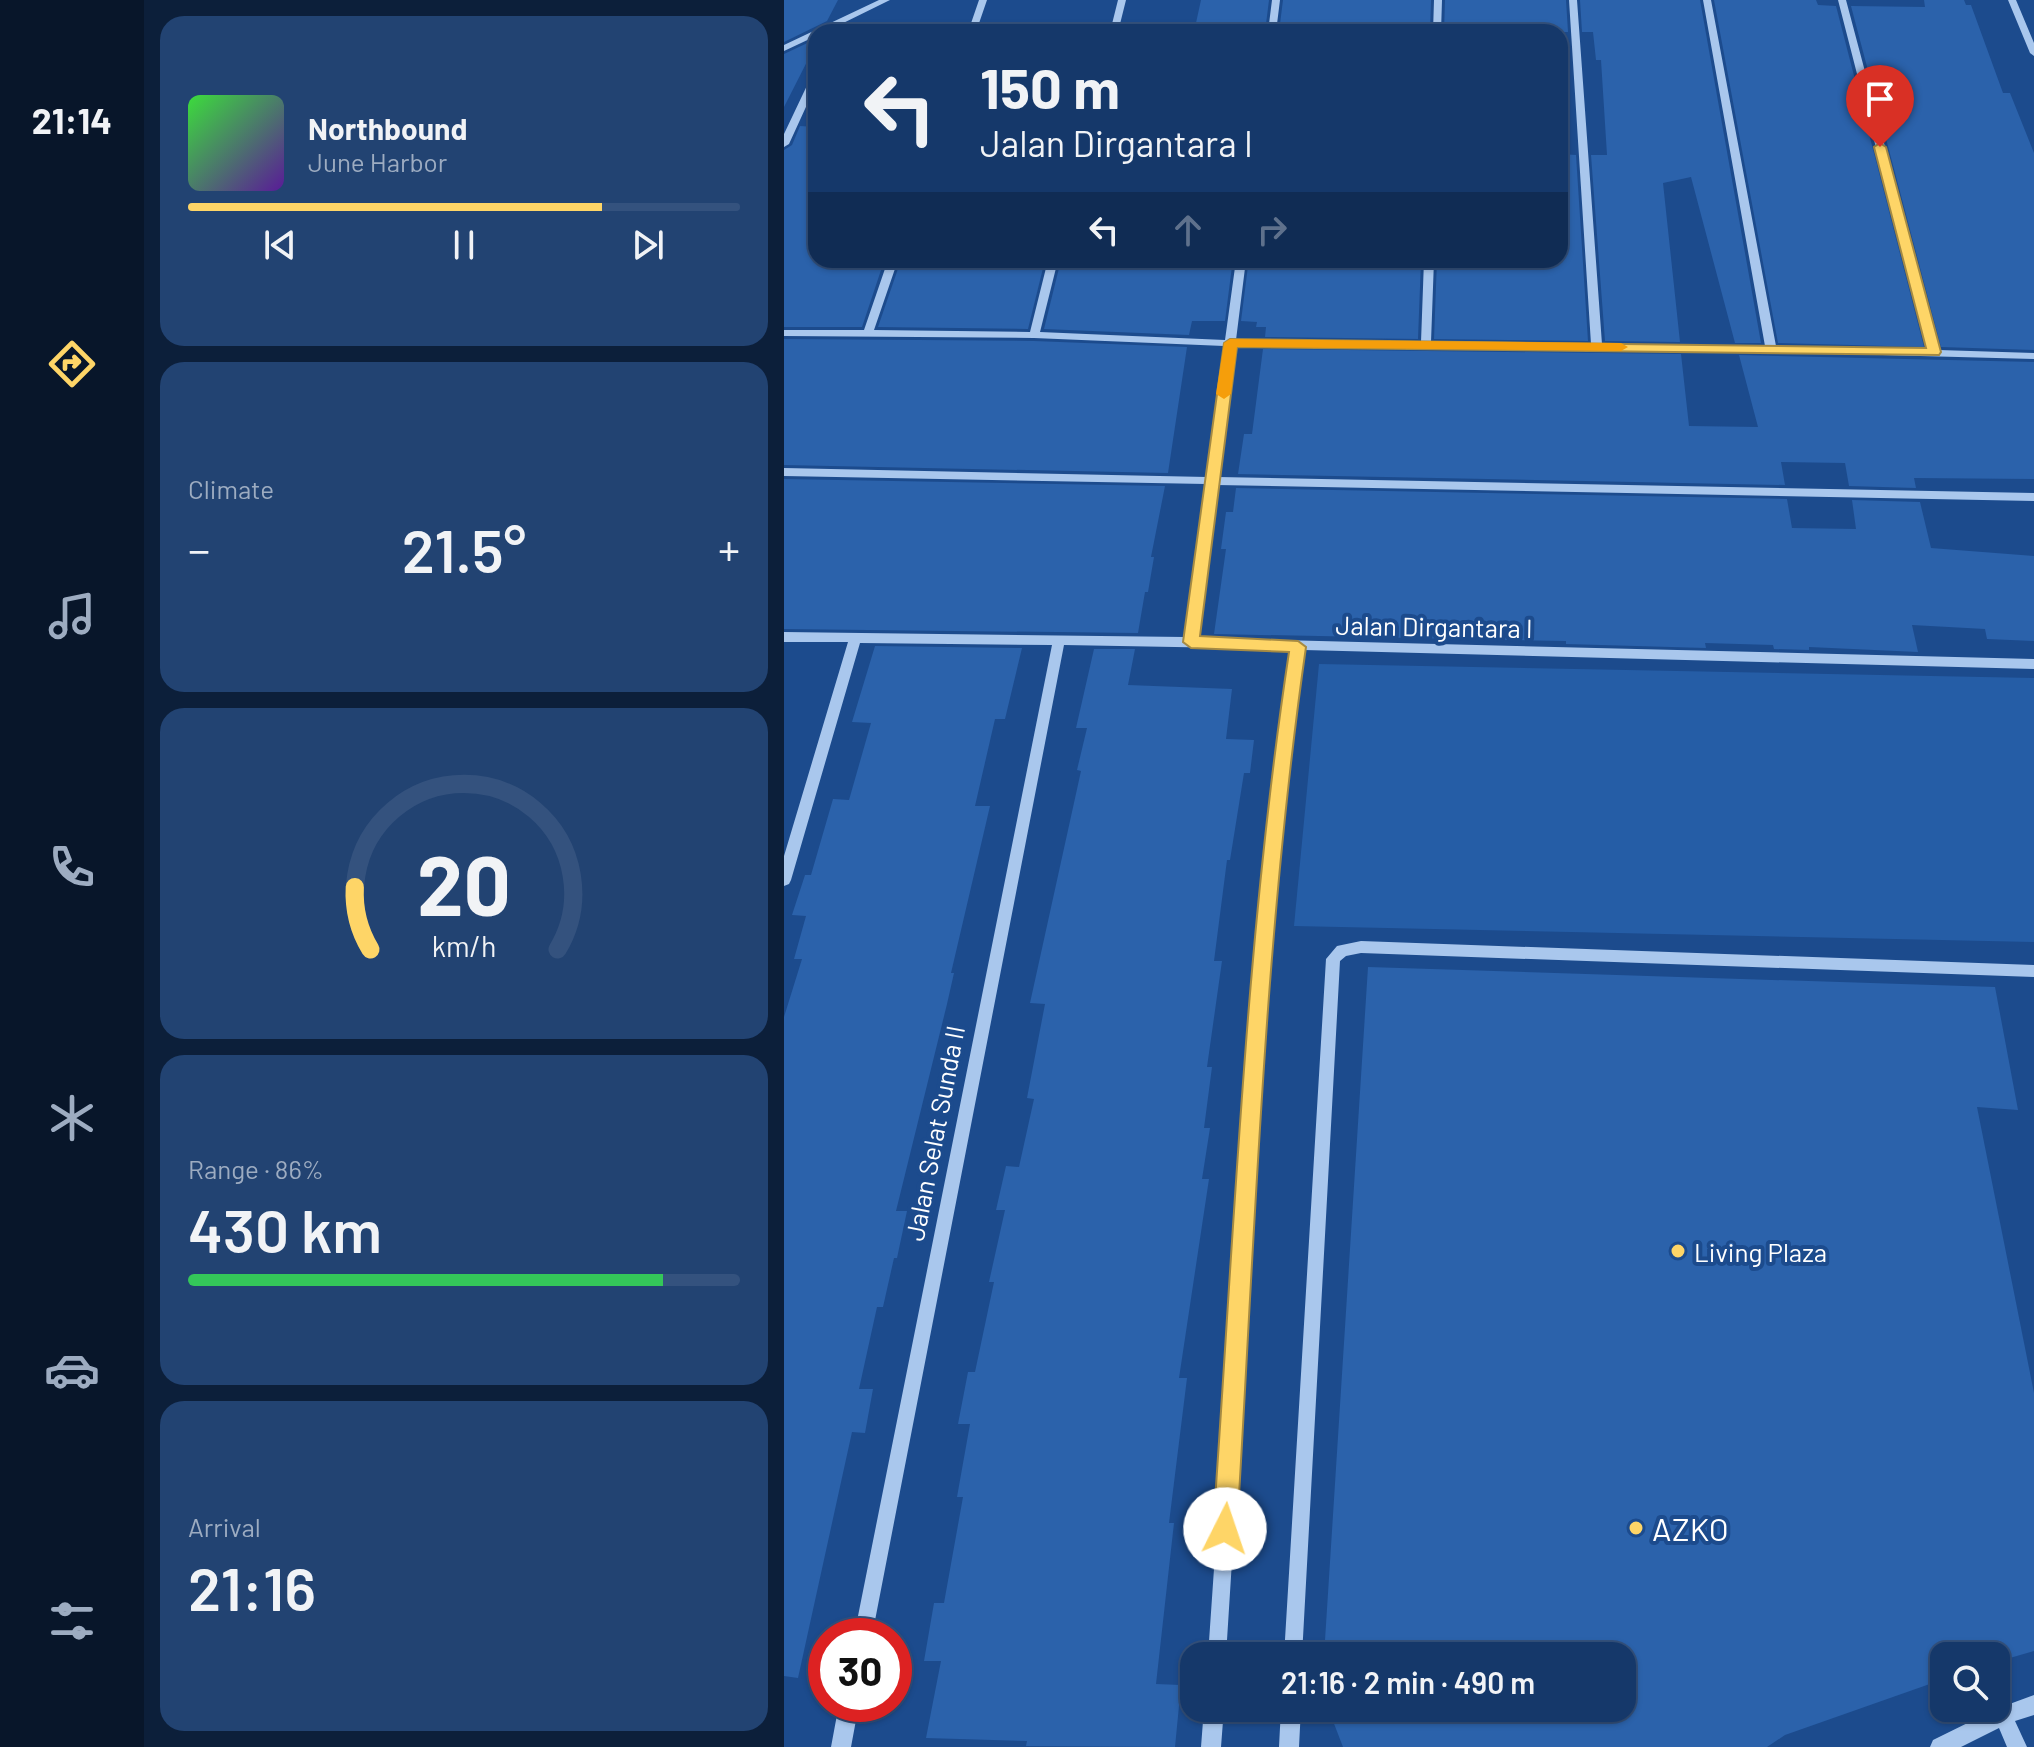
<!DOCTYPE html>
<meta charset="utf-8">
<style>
:root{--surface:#15386a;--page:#224372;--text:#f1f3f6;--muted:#9dacc1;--line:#34527e;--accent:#fed567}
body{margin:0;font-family:Barlow,sans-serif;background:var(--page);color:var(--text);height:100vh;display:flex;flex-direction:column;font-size:30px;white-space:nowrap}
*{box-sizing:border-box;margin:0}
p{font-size:26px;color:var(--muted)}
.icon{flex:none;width:44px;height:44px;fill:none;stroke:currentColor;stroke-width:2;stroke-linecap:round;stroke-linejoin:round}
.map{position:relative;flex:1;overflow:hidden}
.drawer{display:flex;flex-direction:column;gap:16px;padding:16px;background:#0c1f3a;width:640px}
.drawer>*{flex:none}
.banner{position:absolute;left:24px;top:24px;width:760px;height:244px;border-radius:24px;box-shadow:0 2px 6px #0004,0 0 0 2px var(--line);background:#15386a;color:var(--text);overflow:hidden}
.controls{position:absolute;left:1146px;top:1642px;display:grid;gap:16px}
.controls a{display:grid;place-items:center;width:80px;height:80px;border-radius:16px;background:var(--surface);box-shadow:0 2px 6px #0004,0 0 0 2px var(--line);font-size:40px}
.speed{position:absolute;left:24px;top:1618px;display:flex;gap:16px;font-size:40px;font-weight:700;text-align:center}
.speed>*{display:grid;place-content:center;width:104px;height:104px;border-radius:50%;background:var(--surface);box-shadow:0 2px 6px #0004,0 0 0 2px var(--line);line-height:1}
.speed .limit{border:12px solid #d22;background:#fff;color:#111}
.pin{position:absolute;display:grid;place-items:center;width:68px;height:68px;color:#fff;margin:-82px -34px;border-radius:50% 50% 50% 0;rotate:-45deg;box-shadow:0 0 8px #0007}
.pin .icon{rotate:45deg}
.me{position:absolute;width:88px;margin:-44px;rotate:4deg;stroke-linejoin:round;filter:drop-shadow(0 0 6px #0008)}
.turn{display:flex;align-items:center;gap:28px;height:168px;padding:0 40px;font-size:36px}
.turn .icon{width:104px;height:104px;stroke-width:2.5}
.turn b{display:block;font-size:56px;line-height:68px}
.lanes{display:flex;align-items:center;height:76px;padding:0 40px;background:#0003;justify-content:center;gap:40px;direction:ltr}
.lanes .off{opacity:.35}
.big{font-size:60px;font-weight:600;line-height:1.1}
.drawer .card{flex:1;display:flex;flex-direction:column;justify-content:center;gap:12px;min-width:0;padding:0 28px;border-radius:24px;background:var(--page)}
.drawer .dial{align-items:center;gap:0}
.dial svg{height:208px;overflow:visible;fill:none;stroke:var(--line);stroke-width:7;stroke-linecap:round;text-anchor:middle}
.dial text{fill:var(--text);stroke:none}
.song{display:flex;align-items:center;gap:24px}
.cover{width:96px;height:96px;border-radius:12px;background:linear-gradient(135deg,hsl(120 70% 55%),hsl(270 70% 35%))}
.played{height:8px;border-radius:4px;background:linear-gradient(90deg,var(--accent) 75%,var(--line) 75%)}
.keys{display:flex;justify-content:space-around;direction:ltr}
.heat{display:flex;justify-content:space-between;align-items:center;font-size:44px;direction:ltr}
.charge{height:12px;border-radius:6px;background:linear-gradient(90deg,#34c759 86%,var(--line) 0)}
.trip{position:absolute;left:396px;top:1642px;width:456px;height:80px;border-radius:24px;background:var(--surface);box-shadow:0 2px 6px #0004,0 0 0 2px var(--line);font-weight:600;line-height:80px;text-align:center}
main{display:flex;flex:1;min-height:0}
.menu{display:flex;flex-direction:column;width:144px;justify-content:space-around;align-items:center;background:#08162a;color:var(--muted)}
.menu .icon{width:56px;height:56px}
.menu .on{color:var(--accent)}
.menu b{font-size:36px;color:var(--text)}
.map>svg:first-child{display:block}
</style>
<main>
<nav class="menu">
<b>21:14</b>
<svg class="icon on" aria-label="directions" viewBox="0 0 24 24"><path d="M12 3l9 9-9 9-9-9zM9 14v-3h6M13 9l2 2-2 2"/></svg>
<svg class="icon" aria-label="music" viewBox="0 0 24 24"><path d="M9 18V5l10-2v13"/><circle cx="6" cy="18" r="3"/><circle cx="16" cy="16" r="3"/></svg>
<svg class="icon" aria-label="phone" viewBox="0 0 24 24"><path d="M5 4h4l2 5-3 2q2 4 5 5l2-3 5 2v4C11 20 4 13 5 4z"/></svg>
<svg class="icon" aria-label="climate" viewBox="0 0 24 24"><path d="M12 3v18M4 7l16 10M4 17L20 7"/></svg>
<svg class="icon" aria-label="car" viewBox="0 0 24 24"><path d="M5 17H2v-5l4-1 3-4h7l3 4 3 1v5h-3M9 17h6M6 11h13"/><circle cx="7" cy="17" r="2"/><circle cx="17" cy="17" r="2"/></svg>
<svg class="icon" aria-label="filters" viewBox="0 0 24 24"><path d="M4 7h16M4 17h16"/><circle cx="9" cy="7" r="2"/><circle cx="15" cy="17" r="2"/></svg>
</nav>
<section class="drawer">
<div class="card">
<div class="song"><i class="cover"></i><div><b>Northbound</b><p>June Harbor</p></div></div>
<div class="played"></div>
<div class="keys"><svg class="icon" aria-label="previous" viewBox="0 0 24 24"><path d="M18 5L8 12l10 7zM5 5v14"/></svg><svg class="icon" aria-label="pause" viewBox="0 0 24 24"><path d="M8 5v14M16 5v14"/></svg><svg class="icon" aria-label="next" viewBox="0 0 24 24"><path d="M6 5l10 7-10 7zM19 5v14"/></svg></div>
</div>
<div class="card"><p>Climate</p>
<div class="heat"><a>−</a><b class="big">21.5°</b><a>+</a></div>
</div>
<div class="card dial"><svg viewBox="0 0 100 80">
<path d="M14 69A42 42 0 1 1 86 69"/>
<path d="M14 69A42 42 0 0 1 8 45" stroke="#fed567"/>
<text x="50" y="56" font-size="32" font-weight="700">20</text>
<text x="50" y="72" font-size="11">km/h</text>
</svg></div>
<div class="card"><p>Range · 86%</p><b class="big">430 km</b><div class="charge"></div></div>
<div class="card"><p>Arrival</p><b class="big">21:16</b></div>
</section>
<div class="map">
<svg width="1250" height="1747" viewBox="0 0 1250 1747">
<rect width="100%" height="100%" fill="#1c4b8d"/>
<path fill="#255da6" d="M535,664L1250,678V942L510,926Z"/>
<path fill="#2b62ab" d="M0,0H54L43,21L0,42Z
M417,0H485L481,32H410Z
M499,0H647L646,32H495Z
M661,0H782L784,32H660Z
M796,0H916L977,343H951L907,177L879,183L896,342L821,341L807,155H823L817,60H812L809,32H798Z
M930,0H1032L1034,5L1052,6L1140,347L994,343Z
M1140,0H1180L1182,5H1187L1219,93H1226L1250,153V350L1157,347L1067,6L1141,7Z
M32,39V44L0,107V54Z
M16,126L32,127V260L100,261L78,327H0V150L8,145Z
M776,154L792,155L804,341L650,339L653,260H776Z
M117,260H261L244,329L94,327Z
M277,260H356L355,265L448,266L441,321H408L405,335L260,329Z
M500,260H637L634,339L481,337L482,327H472L473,322L457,321L464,266L499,265Z
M0,339L250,341L403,347L384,473L0,465Z
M479,349L897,354L905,426L974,427L955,355L1250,362V479L1130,478L1132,488L1065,486L1061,463L997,462L1001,485L454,474L460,434H468Z
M0,479L381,486L367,557H370L364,592H361L354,633L0,629Z
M452,488L1003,499L1008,528L1072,529L1068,500L1136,502L1147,548L1250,556V641L1203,639L1201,629L1128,625L1134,652L1025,647V650L990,649L989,645L921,643L922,648L782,644V641L430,634L442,549H437L442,512H449Z
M91,646L238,648L221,719H211L191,806H206L167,973H170L163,1004L112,1211H123L113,1258H110L99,1307H93L75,1389H89L81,1433L68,1432L14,1678L0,1676V1017L18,959H10L22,916L8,915L21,875H27L49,799L65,800L87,723L68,722Z
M310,649H351L344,685L448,689L442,739L470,740L466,773H460L446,860H443L430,961H438L423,1067H428L420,1128H426L418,1179H425L395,1378H403L385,1523H390L372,1684L397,1685L391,1747L242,1746L243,1741L142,1738L157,1661H140L150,1603H160L179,1497H173L186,1424H174L184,1372H191L210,1282H205L221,1210H212L222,1166L235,1167L250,1099L243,1098L261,1004L246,1003L297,771L293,770L303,728H292Z
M584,967L1211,987L1234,1110L1193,1107L1250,1393V1651L1212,1662V1656H1160V1679L1001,1735L983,1747H559L544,1708H838V1656H540Z"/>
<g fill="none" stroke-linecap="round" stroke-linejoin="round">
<path fill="#a9c7ed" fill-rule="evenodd" d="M95,0H106L41,32H32V36L0,51V45Z
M195,0H203L192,32H184Z
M334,0H342L334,32H326Z
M488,0H496L492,32H484Z
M650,0H658L657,32H649Z
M785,0H793L818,344L981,346L919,0H927L992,346L1144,350L1054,0H1062L1155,350L1250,353V359L987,352L451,346L434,477L1250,493V501L433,485L414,638L1250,659V669L520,650L502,777L486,958L442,1656H424L472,958L488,777L507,649L280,645L88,1636H70L268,645L76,643L7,880L5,884L0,886V856L64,642H0V632L401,637L422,484L0,476V468L423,477L440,346L250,338L0,336V330H80L104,260H114L90,330L246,332L264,260H274L256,332L441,340L452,260H462L452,340L637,342L640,260H650L647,342L807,344Z
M1224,0H1232L1250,43V56L1246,53Z
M32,72V85L5,144L0,147V134L28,75Z
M577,941L1250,965V977L577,953L562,956L556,961L518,1656H500L542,959L553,946Z
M1250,1695V1715L1231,1721L1243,1747H1223L1215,1728L1177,1747H1146L1149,1740L1212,1709Z
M55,1704H75L67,1747H47Z
M420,1708H440L437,1747H417Z
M497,1708H517L515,1747H495Z"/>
</g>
<path fill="#fed567" stroke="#a58a43" stroke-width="2" d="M1096,143L1102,147L1157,352L1155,355L453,347L416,636L514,641L522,647C480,939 471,1235 453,1529L450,1538L441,1541L433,1538L429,1529C450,1237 461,942 505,652L407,648L399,642L440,343L446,339L1142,348L1090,147Z"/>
<path fill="#f59e0b" d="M446,339L837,343L844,347L837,351L453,347L447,394L440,399L432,394L440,343Z"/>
<g fill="#fed567" stroke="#1c4b8d" stroke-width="3">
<circle cx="894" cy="1251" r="8"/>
<circle cx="852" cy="1528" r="8"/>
</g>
<g text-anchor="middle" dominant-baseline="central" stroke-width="8" stroke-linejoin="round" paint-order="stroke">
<g font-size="26" fill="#fff" stroke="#1c4b8d">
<text transform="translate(650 626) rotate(1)">Jalan Dirgantara I</text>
<text transform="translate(150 1133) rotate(-79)">Jalan Selat Sunda II</text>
</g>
<g font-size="26" fill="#fff" stroke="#1c4b8d" text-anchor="start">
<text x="910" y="1251">Living Plaza</text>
</g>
<g font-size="32" fill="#fff" stroke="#1c4b8d" text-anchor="start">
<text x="868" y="1528">AZKO</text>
</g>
</g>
</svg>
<div class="controls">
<a><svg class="icon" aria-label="search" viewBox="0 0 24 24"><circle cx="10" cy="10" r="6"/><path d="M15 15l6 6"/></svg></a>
</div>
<div class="speed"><div class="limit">30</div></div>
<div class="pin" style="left:1096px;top:147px;background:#d93025"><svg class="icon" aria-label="arrive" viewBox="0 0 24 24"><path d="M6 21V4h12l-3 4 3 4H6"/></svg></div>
<svg class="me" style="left:441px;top:1529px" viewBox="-20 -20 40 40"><circle r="19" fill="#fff"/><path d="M0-13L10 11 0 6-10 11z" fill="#fed567"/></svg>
<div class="trip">21:16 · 2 min · 490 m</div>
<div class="banner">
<div class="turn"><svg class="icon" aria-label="left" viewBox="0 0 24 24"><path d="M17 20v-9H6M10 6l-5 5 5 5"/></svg><div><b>150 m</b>Jalan Dirgantara I</div></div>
<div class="lanes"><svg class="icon" aria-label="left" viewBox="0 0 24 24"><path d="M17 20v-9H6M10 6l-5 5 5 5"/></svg><svg class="icon off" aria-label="ahead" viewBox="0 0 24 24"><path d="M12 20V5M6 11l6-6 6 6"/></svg><svg class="icon off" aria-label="right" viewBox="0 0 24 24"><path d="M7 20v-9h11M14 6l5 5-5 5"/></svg></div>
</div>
</div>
</main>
